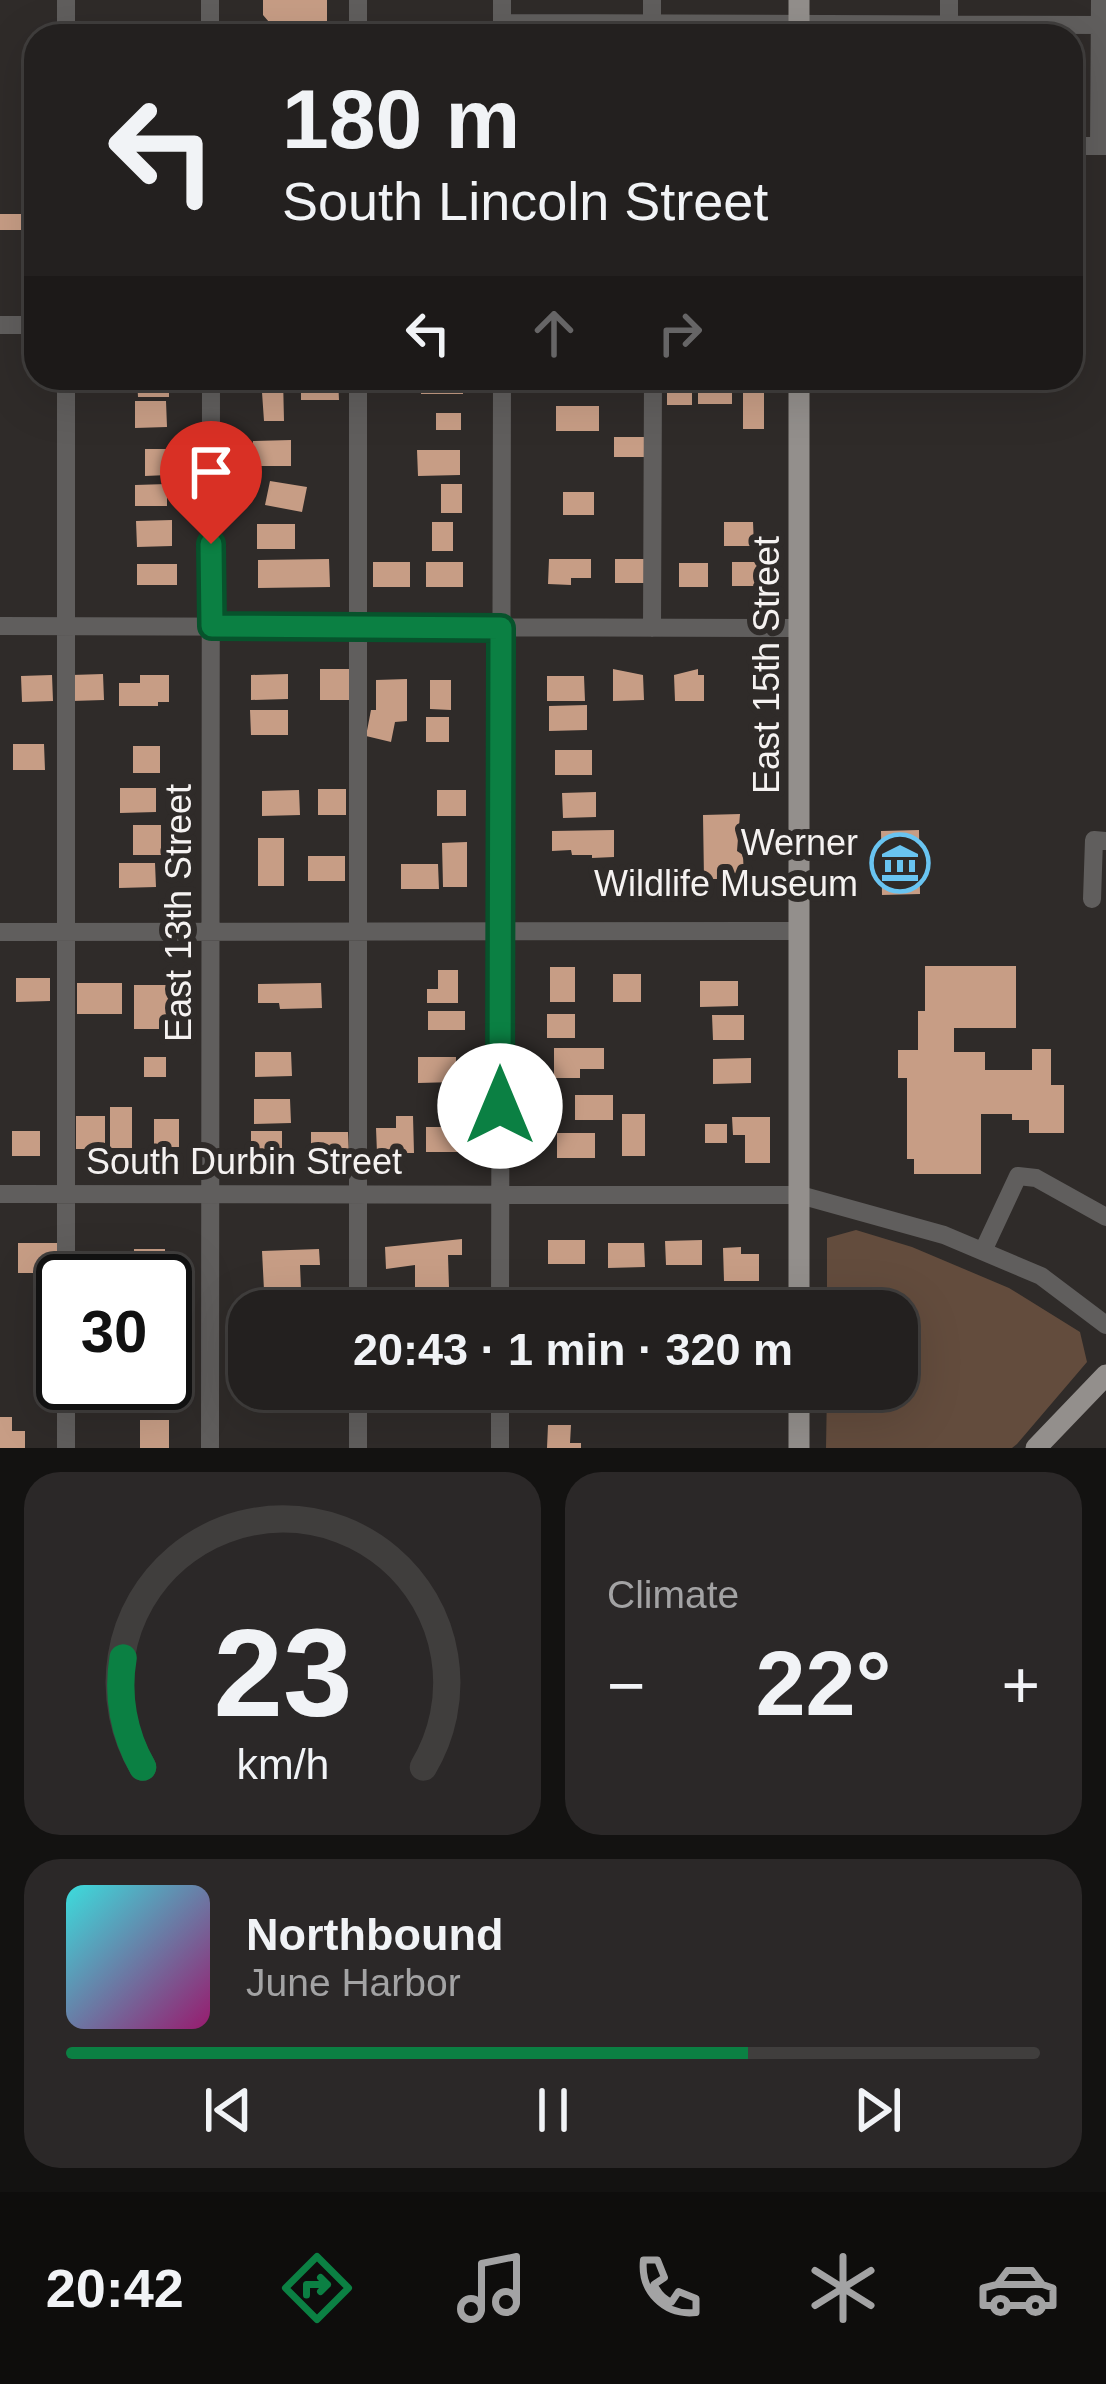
<!DOCTYPE html>
<meta charset="utf-8">
<style>
:root{--surface:#23201f;--page:#2b2828;--text:#f1f3f6;--muted:#a3a3a4;--line:#403e3d;--accent:#0b8043}
body{margin:0;font-family:Helvetica,sans-serif;background:var(--page);color:var(--text);height:100vh;display:flex;flex-direction:column;font-size:45px;white-space:nowrap}
*{box-sizing:border-box;margin:0}
p{font-size:39px;color:var(--muted)}
.icon{flex:none;width:66px;height:66px;fill:none;stroke:currentColor;stroke-width:2;stroke-linecap:round;stroke-linejoin:round}
.map{position:relative;height:1448px;overflow:hidden}
.details{display:flex;flex-direction:column;gap:24px;padding:24px;background:#131211;flex:1}
.details>*{flex:none}
.top-card{position:absolute;left:24px;top:24px;width:1059px;height:366px;border-radius:36px;box-shadow:0 12px 48px #0002,0 0 0 3px var(--line);background:#23201f;color:var(--text);overflow:hidden}
.speed{position:absolute;left:36px;top:1254px;display:flex;gap:24px;font-size:60px;font-weight:700;text-align:center}
.speed>*{display:grid;place-content:center;width:156px;height:156px;border-radius:50%;background:var(--surface);box-shadow:0 12px 48px #0002,0 0 0 3px var(--line);line-height:1}
.speed .limit{border:6px solid #111;border-radius:18px;background:#fff;color:#111}
.pin{position:absolute;display:grid;place-items:center;width:102px;height:102px;color:#fff;margin:-123px -51px;border-radius:50% 50% 50% 0;rotate:-45deg;box-shadow:0 0 12px #0007}
.pin .icon{rotate:45deg}
.me{position:absolute;width:132px;margin:-66px;rotate:0deg;stroke-linejoin:round;filter:drop-shadow(0 0 9px #0008)}
.turn{display:flex;align-items:center;gap:42px;height:252px;padding:0 60px;font-size:54px}
.turn .icon{width:156px;height:156px;stroke-width:2.5}
.turn b{display:block;font-size:84px;line-height:102px}
.lanes{display:flex;align-items:center;height:114px;padding:0 60px;background:#0003;justify-content:center;gap:60px;direction:ltr}
.lanes .off{opacity:.35}
.big{font-size:90px;font-weight:700;line-height:1.1}
.details .card{flex:1;display:flex;flex-direction:column;justify-content:center;gap:18px;min-width:0;padding:0 42px;border-radius:36px;background:var(--page)}
.details .dial{align-items:center;gap:0}
.dial svg{height:312px;overflow:visible;fill:none;stroke:var(--line);stroke-width:7;stroke-linecap:round;text-anchor:middle}
.dial text{fill:var(--text);stroke:none}
.song{display:flex;align-items:center;gap:36px}
.cover{width:144px;height:144px;border-radius:18px;background:linear-gradient(135deg,hsl(180 70% 55%),hsl(320 70% 35%))}
.played{height:12px;border-radius:6px;background:linear-gradient(90deg,var(--accent) 70%,var(--line) 70%)}
.keys{display:flex;justify-content:space-around;direction:ltr}
.heat{display:flex;justify-content:space-between;align-items:center;font-size:66px;direction:ltr}
.details .tiles{flex:1;display:grid;gap:24px;grid-template-columns:1fr 1fr}
.card:last-child{grid-column:span 2}
.trip{position:absolute;left:228px;top:1290px;width:690px;height:120px;border-radius:36px;background:var(--surface);box-shadow:0 12px 48px #0002,0 0 0 3px var(--line);font-weight:700;line-height:120px;text-align:center}
.tabs{display:flex;height:192px;justify-content:space-around;align-items:center;background:#0e0d0c;color:var(--muted)}
.tabs .icon{width:84px;height:84px}
.tabs .selected{color:var(--accent)}
.tabs b{font-size:54px;color:var(--text)}
.map>svg:first-child{display:block}
</style>
<div class="map">
<svg width="1106" height="1448" viewBox="0 0 1106 1448">
<rect width="100%" height="100%" fill="#2f2b29"/>
<path fill="#634c3d" d="M856,1230L912,1247L1009,1288L1080,1332L1087,1362L1017,1444L1012,1448H826L827,1389H897V1311H827V1238Z"/>
<path fill="#c79d85" d="M263,0H327V22H269L263,15Z
M0,214H25V230H0Z
M137,378H169V397H138Z
M261,378H283L284,421H264Z
M301,378H338L339,400H301Z
M421,378H463V394H421Z
M546,378H589V391H546Z
M698,378H732V404H698Z
M743,378H764V429H743Z
M667,379H692V405H667Z
M135,401H166L167,427L135,428Z
M556,406H599V431H556Z
M436,413H461V430H436Z
M614,437H646V457H614Z
M291,440V466H253V441Z
M145,449H167L168,475L145,476Z
M417,450H460V475L418,476Z
M270,481L307,487L302,512L265,505Z
M167,484V506H135V485Z
M441,484H462V513H441Z
M563,492H594V515H563Z
M172,520V546L137,547L136,521Z
M432,522H453V551H432Z
M724,522H753L754,546H724Z
M257,524H295V549H257Z
M329,559L330,587L258,588V560Z
M549,559H591V578H571V585L548,584Z
M615,559H644V583H615Z
M373,562H410V587H373Z
M426,562H463V587H426Z
M732,562H762V586H732Z
M679,563H708V587H679Z
M137,564H177V585H137Z
M320,669H351V700H320Z
M613,669L643,675L644,700L613,701Z
M698,669V675H704V701H675L674,675Z
M103,674L104,700L72,701V675Z
M288,674V699L251,700V675Z
M52,675L53,701L22,702L21,676Z
M140,675H169V702H158V706H119V683H140Z
M547,676H584L585,701H547Z
M407,679V721L395,722L391,742L366,736L371,710H376V680Z
M430,680H451V710L430,709Z
M587,705V730L549,731V706Z
M250,710H288V735H251Z
M426,717H449V742H426Z
M13,744H44L45,770H13Z
M133,746H160V773H133Z
M555,750H592V775H555Z
M120,788H156V812L120,813Z
M318,789H346V815H318Z
M299,790L300,815L262,816V791Z
M437,790H466V816H437Z
M596,792V817L563,818L562,793Z
M740,814L737,851L743,855L744,879H704L703,815Z
M133,825H161V855H133Z
M614,830V857L592,858V855H572L571,850L552,851V831Z
M919,830L920,894L882,895L881,831Z
M258,838H284V886H258Z
M467,842V887H443L442,843Z
M308,856H345V881H308Z
M119,863H155L156,887L119,888Z
M401,864H438L439,889H401Z
M925,966H1016V1028H954V1052H985V1070H1032V1049H1051V1085H1064V1133H1029V1120H1012V1114H981V1174H914V1159H907V1078H898V1050H918V1011H925Z
M550,967H575V1002H550Z
M438,970H458V1003H427V989H438Z
M613,974H641V1002H613Z
M16,978H50V1001L16,1002Z
M700,981H738V1006L700,1007Z
M77,983H122V1014H77Z
M321,983L322,1008L280,1009L279,1003H258V984Z
M134,985H174V1029H134Z
M428,1011H465V1030H428Z
M547,1014H575V1038H547Z
M712,1015H744V1040H713Z
M554,1048H604V1069H580V1078H554Z
M255,1052H291L292,1076L255,1077Z
M144,1057H166V1077H144Z
M418,1057H456V1082L418,1083Z
M751,1058V1083L713,1084V1059Z
M575,1095H613V1120H575Z
M254,1099H290L291,1123L254,1124Z
M110,1107H132V1148H110Z
M622,1114H645V1156H622Z
M76,1116H105V1149H76Z
M396,1116H413L414,1153H377L376,1128H396Z
M732,1117H770V1163H745V1135H733Z
M154,1119H179V1147H154Z
M705,1124H727V1143H705Z
M426,1127H464V1152H426Z
M12,1131H40V1156H12Z
M251,1131H282V1155H271V1161H251Z
M311,1132H348L349,1157L311,1158Z
M557,1133H595V1158H557Z
M462,1239V1255H448L449,1287L415,1288V1265L386,1269L385,1247Z
M548,1240H585V1264H548Z
M702,1240V1265H666L665,1241Z
M18,1243H57V1273H18Z
M608,1243H644L645,1267L608,1268Z
M741,1247V1254H759V1281H724L723,1248Z
M134,1249H165V1281H134Z
M319,1249L320,1265H300L301,1289L264,1290L262,1251Z
M79,1251H125V1281H79Z
M126,1383H166V1407H126Z
M415,1389H464V1399H415Z
M550,1389H583V1408H550Z
M605,1389H635V1407H605Z
M664,1389H689V1405H664Z
M0,1417H12V1431H25V1448H0Z
M140,1420H169V1448H140Z
M548,1425H571L570,1443H581V1448H547Z"/>
<g fill="none" stroke-linecap="round" stroke-linejoin="round">
<path stroke="#605e5d" stroke-width="18" d="M210,0V36
M358,0V36
M949,0V26
M502,23L1106,25
M66,36V0
M502,36V0
M652,36V0
M1071,146H1106
M1099,146L1100,0
M0,325H36
M358,378V1311
M0,626L799,628
M652,628L653,378
M1092,899L1094,840L1106,841
M0,932L800,931
M0,1194L800,1195L944,1235L1041,1276L1106,1325
M983,1251L1018,1176L1036,1178L1106,1217
M66,1281V378
M500,1311L502,378
M66,1383V1448
M358,1389V1448
M210,1448L211,378
M500,1448V1389"/>
<path stroke="#938f8c" stroke-width="21" d="M799,0V36
M799,378V1311
M799,1448V1389
M1036,1448L1106,1375"/>
</g>
<g fill="none" stroke-linecap="round" stroke-linejoin="round">
<defs>
<path id="route" d="M211,544L212,626L501,628L500,1106"/>
</defs>
<use href="#route" stroke="#07532c" stroke-width="30"/>
<use href="#route" stroke="#0b8043" stroke-width="21"/>
</g>
<defs>
<symbol id="museum-ring" viewBox="-11 -11 22 22"><circle r="9.5" fill="#2f2b29" stroke="#69c4f1" stroke-width="1.5"/><path d="M0-6L6-3V-2H-6V-3ZM-5-1h2V3h-2ZM-1-1h2V3h-2ZM3-1h2V3H3ZM-6 4H6V6H-6Z" fill="#69c4f1"/></symbol>
</defs>
<g fill-rule="evenodd">
<use href="#museum-ring" x="867" y="830" width="66" height="66"/>
</g>
<g text-anchor="middle" dominant-baseline="central" stroke-width="12" stroke-linejoin="round" paint-order="stroke">
<g font-size="36" fill="#f5f2f1" stroke="#2f2b29">
<text transform="translate(766 665) rotate(-90)">East 15th Street</text>
<text transform="translate(178 913) rotate(-90)">East 13th Street</text>
<text x="244" y="1161">South Durbin Street</text>
</g>
<g font-size="36" fill="#f5f2f1" stroke="#2f2b29" text-anchor="end">
<text x="858" y="842">Werner<tspan x="858" dy="41">Wildlife Museum</tspan></text>
</g>
</g>
</svg>
<div class="speed"><div class="limit">30</div></div>
<div class="pin" style="left:211px;top:544px;background:#d93025"><svg class="icon" aria-label="arrive" viewBox="0 0 24 24"><path d="M6 21V4h12l-3 4 3 4H6"/></svg></div>
<svg class="me" style="left:500px;top:1106px" viewBox="-20 -20 40 40"><circle r="19" fill="#fff"/><path d="M0-13L10 11 0 6-10 11z" fill="#0b8043"/></svg>
<div class="trip">20:43 · 1 min · 320 m</div>
<div class="top-card">
<div class="turn"><svg class="icon" aria-label="left" viewBox="0 0 24 24"><path d="M17 20v-9H6M10 6l-5 5 5 5"/></svg><div><b>180 m</b>South Lincoln Street</div></div>
<div class="lanes"><svg class="icon" aria-label="left" viewBox="0 0 24 24"><path d="M17 20v-9H6M10 6l-5 5 5 5"/></svg><svg class="icon off" aria-label="ahead" viewBox="0 0 24 24"><path d="M12 20V5M6 11l6-6 6 6"/></svg><svg class="icon off" aria-label="right" viewBox="0 0 24 24"><path d="M7 20v-9h11M14 6l5 5-5 5"/></svg></div>
</div>
</div>
<section class="details">
<div class="tiles">
<div class="card dial"><svg viewBox="0 0 100 80">
<path d="M14 69A42 42 0 1 1 86 69"/>
<path d="M14 69A42 42 0 0 1 9 41" stroke="#0b8043"/>
<text x="50" y="56" font-size="32" font-weight="700">23</text>
<text x="50" y="72" font-size="11">km/h</text>
</svg></div>
<div class="card"><p>Climate</p>
<div class="heat"><a>−</a><b class="big">22°</b><a>+</a></div>
</div>
<div class="card">
<div class="song"><i class="cover"></i><div><b>Northbound</b><p>June Harbor</p></div></div>
<div class="played"></div>
<div class="keys"><svg class="icon" aria-label="previous" viewBox="0 0 24 24"><path d="M18 5L8 12l10 7zM5 5v14"/></svg><svg class="icon" aria-label="pause" viewBox="0 0 24 24"><path d="M8 5v14M16 5v14"/></svg><svg class="icon" aria-label="next" viewBox="0 0 24 24"><path d="M6 5l10 7-10 7zM19 5v14"/></svg></div>
</div>
</div>
</section>
<nav class="tabs">
<b>20:42</b>
<svg class="icon selected" aria-label="directions" viewBox="0 0 24 24"><path d="M12 3l9 9-9 9-9-9zM9 14v-3h6M13 9l2 2-2 2"/></svg>
<svg class="icon" aria-label="music" viewBox="0 0 24 24"><path d="M9 18V5l10-2v13"/><circle cx="6" cy="18" r="3"/><circle cx="16" cy="16" r="3"/></svg>
<svg class="icon" aria-label="phone" viewBox="0 0 24 24"><path d="M5 4h4l2 5-3 2q2 4 5 5l2-3 5 2v4C11 20 4 13 5 4z"/></svg>
<svg class="icon" aria-label="climate" viewBox="0 0 24 24"><path d="M12 3v18M4 7l16 10M4 17L20 7"/></svg>
<svg class="icon" aria-label="car" viewBox="0 0 24 24"><path d="M5 17H2v-5l4-1 3-4h7l3 4 3 1v5h-3M9 17h6M6 11h13"/><circle cx="7" cy="17" r="2"/><circle cx="17" cy="17" r="2"/></svg>
</nav>
